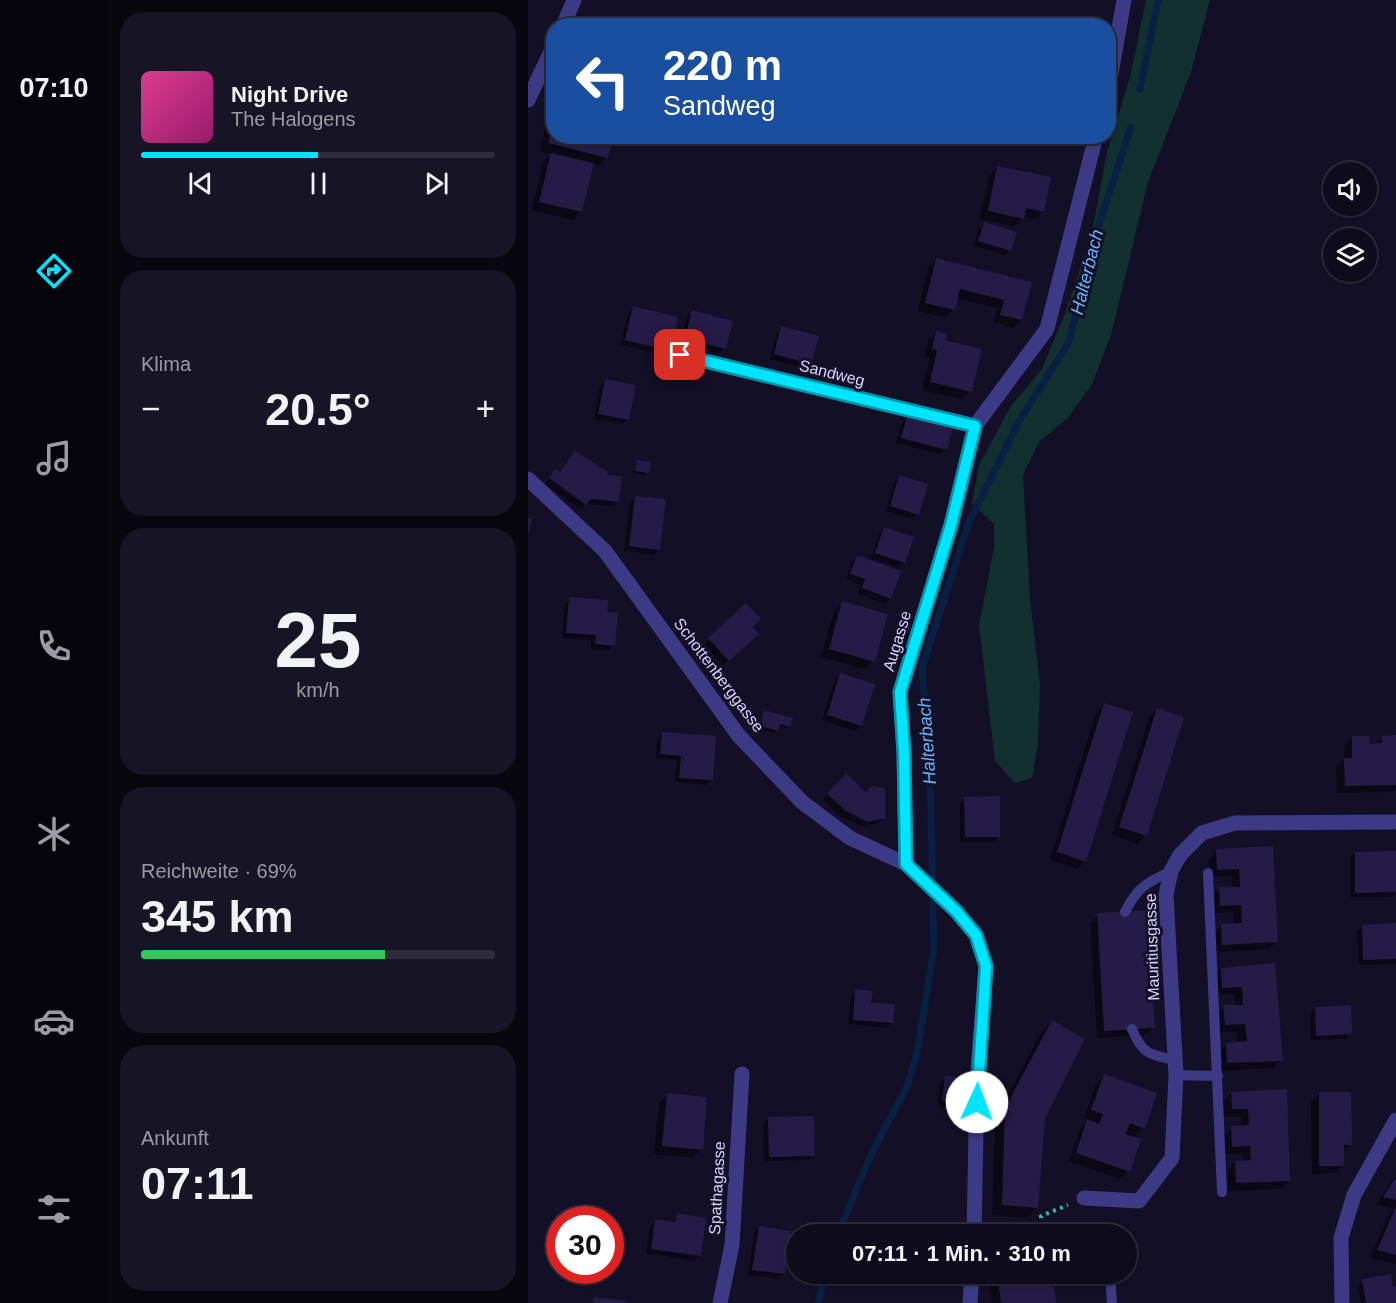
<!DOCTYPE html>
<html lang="de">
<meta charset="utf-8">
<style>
:root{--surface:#0e0b1c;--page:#171425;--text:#f1f3f6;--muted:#9b9ba3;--line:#2e2b3b;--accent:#00e5ff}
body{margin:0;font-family:Helvetica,sans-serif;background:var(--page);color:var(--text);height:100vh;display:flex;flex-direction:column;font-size:22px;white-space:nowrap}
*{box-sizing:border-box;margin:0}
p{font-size:20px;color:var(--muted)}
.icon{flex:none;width:33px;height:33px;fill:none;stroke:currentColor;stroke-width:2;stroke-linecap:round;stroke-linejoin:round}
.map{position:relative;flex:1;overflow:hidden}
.side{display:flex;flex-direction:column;gap:12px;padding:12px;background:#08060f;width:420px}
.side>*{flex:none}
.top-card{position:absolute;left:18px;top:18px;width:570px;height:126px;border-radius:24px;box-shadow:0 2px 4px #0004,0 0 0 2px var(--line);background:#1a4fa0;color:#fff;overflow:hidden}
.buttons{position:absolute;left:795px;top:162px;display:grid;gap:12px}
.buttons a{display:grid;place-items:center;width:54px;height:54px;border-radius:50%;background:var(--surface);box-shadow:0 2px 4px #0004,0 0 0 2px var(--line);font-size:30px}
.speed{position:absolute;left:18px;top:1206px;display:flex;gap:12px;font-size:30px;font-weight:700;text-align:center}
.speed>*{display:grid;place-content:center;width:78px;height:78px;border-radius:50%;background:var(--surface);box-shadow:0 2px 4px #0004,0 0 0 2px var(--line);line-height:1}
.speed .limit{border:9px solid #d22;background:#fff;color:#111}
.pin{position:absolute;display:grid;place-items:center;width:51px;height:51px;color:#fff;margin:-26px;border-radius:12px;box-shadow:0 3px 9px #0006}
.me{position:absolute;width:66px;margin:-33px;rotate:2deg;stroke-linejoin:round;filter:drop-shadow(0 0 4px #0008)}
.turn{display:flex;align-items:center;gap:21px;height:126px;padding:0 18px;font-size:27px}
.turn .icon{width:78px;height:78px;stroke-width:2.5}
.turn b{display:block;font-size:42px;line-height:51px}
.big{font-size:45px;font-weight:700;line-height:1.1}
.side .widget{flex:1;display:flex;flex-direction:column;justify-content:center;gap:9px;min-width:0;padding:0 21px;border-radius:24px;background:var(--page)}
.side .dial{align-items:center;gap:0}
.dial b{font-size:78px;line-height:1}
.song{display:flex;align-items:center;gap:18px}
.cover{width:72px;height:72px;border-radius:9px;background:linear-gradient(135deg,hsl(330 70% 55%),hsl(320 70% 35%))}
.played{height:6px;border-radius:3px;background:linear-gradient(90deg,var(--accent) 50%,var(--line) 50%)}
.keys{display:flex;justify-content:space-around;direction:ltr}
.heat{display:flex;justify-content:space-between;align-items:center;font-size:33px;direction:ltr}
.charge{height:9px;border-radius:4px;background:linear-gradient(90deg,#34c759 69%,var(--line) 0)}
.trip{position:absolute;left:258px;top:1224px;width:351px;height:60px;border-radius:30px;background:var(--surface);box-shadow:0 2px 4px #0004,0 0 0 2px var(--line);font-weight:700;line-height:60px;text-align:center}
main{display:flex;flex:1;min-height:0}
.menu{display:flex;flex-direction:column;width:108px;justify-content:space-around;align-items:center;background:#06040b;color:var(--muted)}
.menu .icon{width:42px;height:42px}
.menu .selected{color:var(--accent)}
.menu b{font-size:27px;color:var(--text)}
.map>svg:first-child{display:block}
</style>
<main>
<nav class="menu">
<b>07:10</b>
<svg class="icon selected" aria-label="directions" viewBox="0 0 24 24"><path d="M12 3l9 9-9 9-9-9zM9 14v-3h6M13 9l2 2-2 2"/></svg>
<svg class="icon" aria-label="music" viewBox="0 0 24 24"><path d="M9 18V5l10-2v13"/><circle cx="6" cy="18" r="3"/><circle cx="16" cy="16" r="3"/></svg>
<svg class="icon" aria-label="phone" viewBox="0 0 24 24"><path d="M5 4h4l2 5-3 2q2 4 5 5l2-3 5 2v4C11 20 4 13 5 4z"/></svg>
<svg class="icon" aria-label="climate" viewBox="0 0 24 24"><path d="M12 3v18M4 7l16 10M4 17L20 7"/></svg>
<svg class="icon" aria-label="car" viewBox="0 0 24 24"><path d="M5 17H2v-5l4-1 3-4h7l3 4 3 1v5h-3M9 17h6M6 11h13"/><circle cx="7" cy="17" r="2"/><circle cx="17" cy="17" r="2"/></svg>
<svg class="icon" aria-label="filters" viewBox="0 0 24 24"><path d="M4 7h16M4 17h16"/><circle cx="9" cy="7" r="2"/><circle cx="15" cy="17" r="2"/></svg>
</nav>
<section class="side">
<div class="widget">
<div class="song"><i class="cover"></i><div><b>Night Drive</b><p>The Halogens</p></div></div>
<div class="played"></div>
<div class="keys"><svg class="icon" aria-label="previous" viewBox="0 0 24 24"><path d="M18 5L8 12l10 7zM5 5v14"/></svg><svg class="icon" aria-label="pause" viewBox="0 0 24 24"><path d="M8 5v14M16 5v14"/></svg><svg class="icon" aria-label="next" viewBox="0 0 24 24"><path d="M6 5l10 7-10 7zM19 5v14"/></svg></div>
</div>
<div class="widget"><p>Klima</p>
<div class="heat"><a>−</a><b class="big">20.5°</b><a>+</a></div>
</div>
<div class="widget dial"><b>25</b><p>km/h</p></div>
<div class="widget"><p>Reichweite · 69%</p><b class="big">345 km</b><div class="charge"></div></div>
<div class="widget"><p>Ankunft</p><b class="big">07:11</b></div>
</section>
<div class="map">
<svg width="868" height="1303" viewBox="0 0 868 1303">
<rect width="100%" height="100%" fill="#130f26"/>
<path fill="#12302f" d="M618,0H682L663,72L620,182L583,335L564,384L540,418L511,442L495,475L502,599L512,685L510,743L504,778L487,783L467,761L451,625L466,548V524L444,504L451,465L483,406L514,369L538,311L564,233L578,156L602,77Z"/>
<path fill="#0007" d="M26,94V136L79,157L71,165L64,163L53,212L45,220L4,210L15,162L24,154L12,151Z
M469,167L515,211L507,219L495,217L486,226L452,219L461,176Z
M456,224L482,250L477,255L446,246L451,229Z
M408,260L502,283L493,319L485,328L465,322L469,308L428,298L425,310L417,318L390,311L400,268Z
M106,307L141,350L135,355L93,345L100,313Z
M165,312L196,348L191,354L153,344L159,317Z
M254,328L282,363L277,368L242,359L249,333Z
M408,333L443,391L434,399L394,390L402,358L397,357L400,341Z
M77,381L100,419L94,424L66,419L72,386Z
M379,418L418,449L412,454L368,443L374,423Z
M47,453L77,476L90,501L85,506L57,504L52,509L17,484L27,471L31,473Z
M109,461L119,472L117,475L106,473Z
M372,477L390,514L384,519L358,511L366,482Z
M108,497L131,549L126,555L96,551L102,502Z
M356,529L375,562L370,568L343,559L351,534Z
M329,557L362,598L357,604L330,594L333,585L318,579L324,562Z
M42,598L77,613L86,645L81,650L63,649V640L34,638L37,604Z
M315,603L345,661L337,669L293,657L306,611Z
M218,605L223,627L229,634L195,665L176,644Z
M313,675L345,685L332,726L327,731L294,720L307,680Z
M576,705L557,861L549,869L522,860L568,713Z
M629,710L655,718L617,836L609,844L584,835L621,718Z
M236,712L261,726L259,728L250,726L246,733L231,728Z
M134,734L183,780L178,785L147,782L149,760L128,759L129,739Z
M855,737H868V788L864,792L809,793L808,767L817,759L816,746L824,738L840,745H847Z
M318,775L356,817L351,823L334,826L312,816L295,800Z
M437,798L471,836L466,842H432V803Z
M744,848L749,941L741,949L687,952L686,933L694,925H706L705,912L684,913L683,897L692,889L704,888V876L682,877L681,859L689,851Z
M827,853L868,892L863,897H822V858Z
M570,915L625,1027L617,1035L569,1038L562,923Z
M868,925V964L831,965L829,931L834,926Z
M746,965L753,1060L745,1068L692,1071L690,1052L699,1044L710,1043L709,1032H689L688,1015L696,1007L707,1006L706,994L687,995L685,977L693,969Z
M328,991L364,1022L358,1028L320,1024L323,996Z
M787,1008L822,1033L817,1039L783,1040L782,1014Z
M524,1022L509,1207L498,1218L464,1215L467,1120L513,1033Z
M576,1076L615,1128L605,1138L600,1171L592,1179L541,1161L552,1129L561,1120L556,1118L568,1084Z
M417,1077L434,1103L429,1108L410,1106L412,1083Z
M757,1090L761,1181L753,1189L700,1191V1170L708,1162H715V1154H696V1136L704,1127H713V1117H696L695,1101L703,1093Z
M791,1094L822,1145L814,1152L815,1165L807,1173L784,1174L783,1102Z
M139,1095L173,1150L165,1158L126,1154L131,1103Z
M240,1119L285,1155L280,1160L236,1161L235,1124Z
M868,1175V1264L842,1258L861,1215L867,1209L848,1205Z
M149,1215L171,1256L166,1261L118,1253L122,1226L128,1221L144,1223Z
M231,1228L255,1274L250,1279L220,1275L226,1233Z
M465,1274H523L527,1303H464L461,1277Z
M835,1281L864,1289L868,1288V1303H833L830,1286Z"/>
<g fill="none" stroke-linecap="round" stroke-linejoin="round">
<path stroke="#0a1f44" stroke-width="7" d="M612,89L630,0
M310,1234L344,1152L379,1087L389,1053L406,949L402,772L394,668L441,522L490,423L541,342L567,237L603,127
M290,1303L298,1274"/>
</g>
<path fill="#241b47" d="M66,19L88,25L87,26H64Z
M25,121L26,136H85L80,158L20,143Z
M23,153L66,163L54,212L11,202Z
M469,166L523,177L516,212L498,208L496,219L460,211Z
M456,222L489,232L483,251L450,241Z
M408,258L504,282L494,320L472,315L476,300L432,289L427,310L397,303Z
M105,306L150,317L142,351L97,340Z
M164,310L205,321L198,349L157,339Z
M253,326L291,336L283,364L246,354Z
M408,331L419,334L417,340L454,349L444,392L402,382L409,350L404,349Z
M77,379L108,385L101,420L70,414Z
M379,416L425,428L419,450L373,438Z
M47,451L80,472L79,475L94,476L91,502L63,499L58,505L21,478L27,469L32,472Z
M109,460L123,462L121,473L107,471Z
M371,475L400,484L391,515L362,506Z
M107,496L138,499L132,550L101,546Z
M0,518L4,519L1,534L0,533Z
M356,527L386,537L377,563L347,553Z
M329,555L373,571L363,599L334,588L337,579L322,574Z
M41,597L80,600L79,612L90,613L87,646L67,644L68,635L38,633Z
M314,601L360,614L347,662L301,649Z
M218,603L233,619L225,627L231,634L201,661L180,638Z
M312,673L347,684L334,726L299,715Z
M576,703L605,712L558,862L529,852Z
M629,708L656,717L619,836L591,827Z
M236,710L265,718L262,727L252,724L250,731L232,726Z
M134,732L188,736L185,780L151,778L153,756L132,754Z
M868,735V785L817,786L816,758H824V736H841V744L854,743V736Z
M318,773L338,792L344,786L357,788V818L340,822L318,811L299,794Z
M472,796V837H437L436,797Z
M745,846L750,942L694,945L693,924L714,923L713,905L692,906L691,887H712L711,869L689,870L688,849Z
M868,851V892L827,893V852Z
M619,910L627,1028L576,1031L569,913Z
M868,923V959L835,960L834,925Z
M747,963L755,1061L699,1063L698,1043L719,1041L717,1024L697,1025L695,1005H715L714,987L694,988L693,968Z
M327,989L345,991L343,1003L367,1004L365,1023L325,1020Z
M823,1005L824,1034L788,1036L787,1007Z
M524,1020L557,1039L517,1119L510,1208L474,1205L477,1108Z
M576,1074L629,1093L617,1129L602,1123L598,1134L613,1139L602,1172L548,1153L559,1119L571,1124L575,1114L563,1110Z
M417,1076L438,1078L436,1104L414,1101Z
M759,1089L762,1181L708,1183L707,1161L723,1160L722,1146L704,1147L703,1126L721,1125L720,1109H704L703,1092Z
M791,1092H823L824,1145H816V1166H791Z
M139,1093L179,1097L175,1150L134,1146Z
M286,1116L287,1156L241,1157L240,1117Z
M868,1177V1200L855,1197Z
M868,1207V1255L849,1250Z
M149,1213L178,1218L173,1256L123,1249L127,1219L147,1222Z
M231,1226L263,1231L257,1274L224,1270Z
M469,1274H525L528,1303H473Z
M863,1274L865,1287L868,1286V1303H838L834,1279Z
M66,1297L99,1301L98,1303H65Z"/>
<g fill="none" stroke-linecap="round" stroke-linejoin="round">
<path stroke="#2fb8b0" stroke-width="4" stroke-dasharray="3 4.5" stroke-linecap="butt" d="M513,1218V1216L540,1205"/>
<path stroke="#3d3a85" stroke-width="10" d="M680,873L694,1192
M597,912C610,886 619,883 643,871
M604,1029C614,1054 622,1055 647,1060
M648,1075L690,1076
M510,1234L579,1231V1234
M582,1274L584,1303"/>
<path stroke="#3d3a85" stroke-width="15" d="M35,26L46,0
M580,91L596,0
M0,100L26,45
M152,355L447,426
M0,479L77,551L211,736L274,802L322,838L378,864
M556,1198L611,1201L644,1158L648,1075L638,895L643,871L652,855L674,833L707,823L868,822
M446,1234L449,1080L458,966L448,935L428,911L378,864L376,754L372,692L423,525L447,426L519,329L568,136
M192,1303L204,1245L214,1074
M442,1303L444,1274
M814,1303L813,1238L826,1195L868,1120"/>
</g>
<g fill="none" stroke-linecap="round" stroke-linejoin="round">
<defs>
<path id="route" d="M152,355L447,426L423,525L372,692L376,753L378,864L428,911L448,935L458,966L449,1102"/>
</defs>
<use href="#route" stroke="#0095a6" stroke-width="15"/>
<use href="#route" stroke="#00e5ff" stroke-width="10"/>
</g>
<g text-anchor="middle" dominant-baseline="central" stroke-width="6" stroke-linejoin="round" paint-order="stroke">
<g font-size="16" fill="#d9d4ff" stroke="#130f26">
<text transform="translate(304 373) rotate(14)">Sandweg</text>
<text transform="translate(369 641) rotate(-73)">Augasse</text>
<text transform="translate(191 675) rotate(53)">Schottenberggasse</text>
<text transform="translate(624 947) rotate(-92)">Mauritiusgasse</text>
<text transform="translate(189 1188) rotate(-87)">Spathagasse</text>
</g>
<g font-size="18" font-style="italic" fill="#62b6ff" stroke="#130f26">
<text transform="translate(559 272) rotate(-76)">Halterbach</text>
<text transform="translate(399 741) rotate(-94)">Halterbach</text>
</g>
</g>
</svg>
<div class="buttons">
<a><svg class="icon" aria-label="sound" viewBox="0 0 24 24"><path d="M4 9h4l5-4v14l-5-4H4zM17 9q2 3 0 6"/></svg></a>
<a><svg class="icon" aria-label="layers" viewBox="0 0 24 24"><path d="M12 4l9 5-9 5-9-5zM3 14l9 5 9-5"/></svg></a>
</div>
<div class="speed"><div class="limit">30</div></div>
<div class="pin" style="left:152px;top:355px;background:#d93025"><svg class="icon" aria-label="arrive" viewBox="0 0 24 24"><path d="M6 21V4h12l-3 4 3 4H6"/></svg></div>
<svg class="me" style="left:449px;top:1102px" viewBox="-20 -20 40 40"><circle r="19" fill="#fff"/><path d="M0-13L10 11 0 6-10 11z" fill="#00e5ff"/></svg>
<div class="trip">07:11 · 1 Min. · 310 m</div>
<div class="top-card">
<div class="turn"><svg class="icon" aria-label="left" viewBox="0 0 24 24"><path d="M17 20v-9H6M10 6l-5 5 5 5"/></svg><div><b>220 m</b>Sandweg</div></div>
</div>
</div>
</main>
